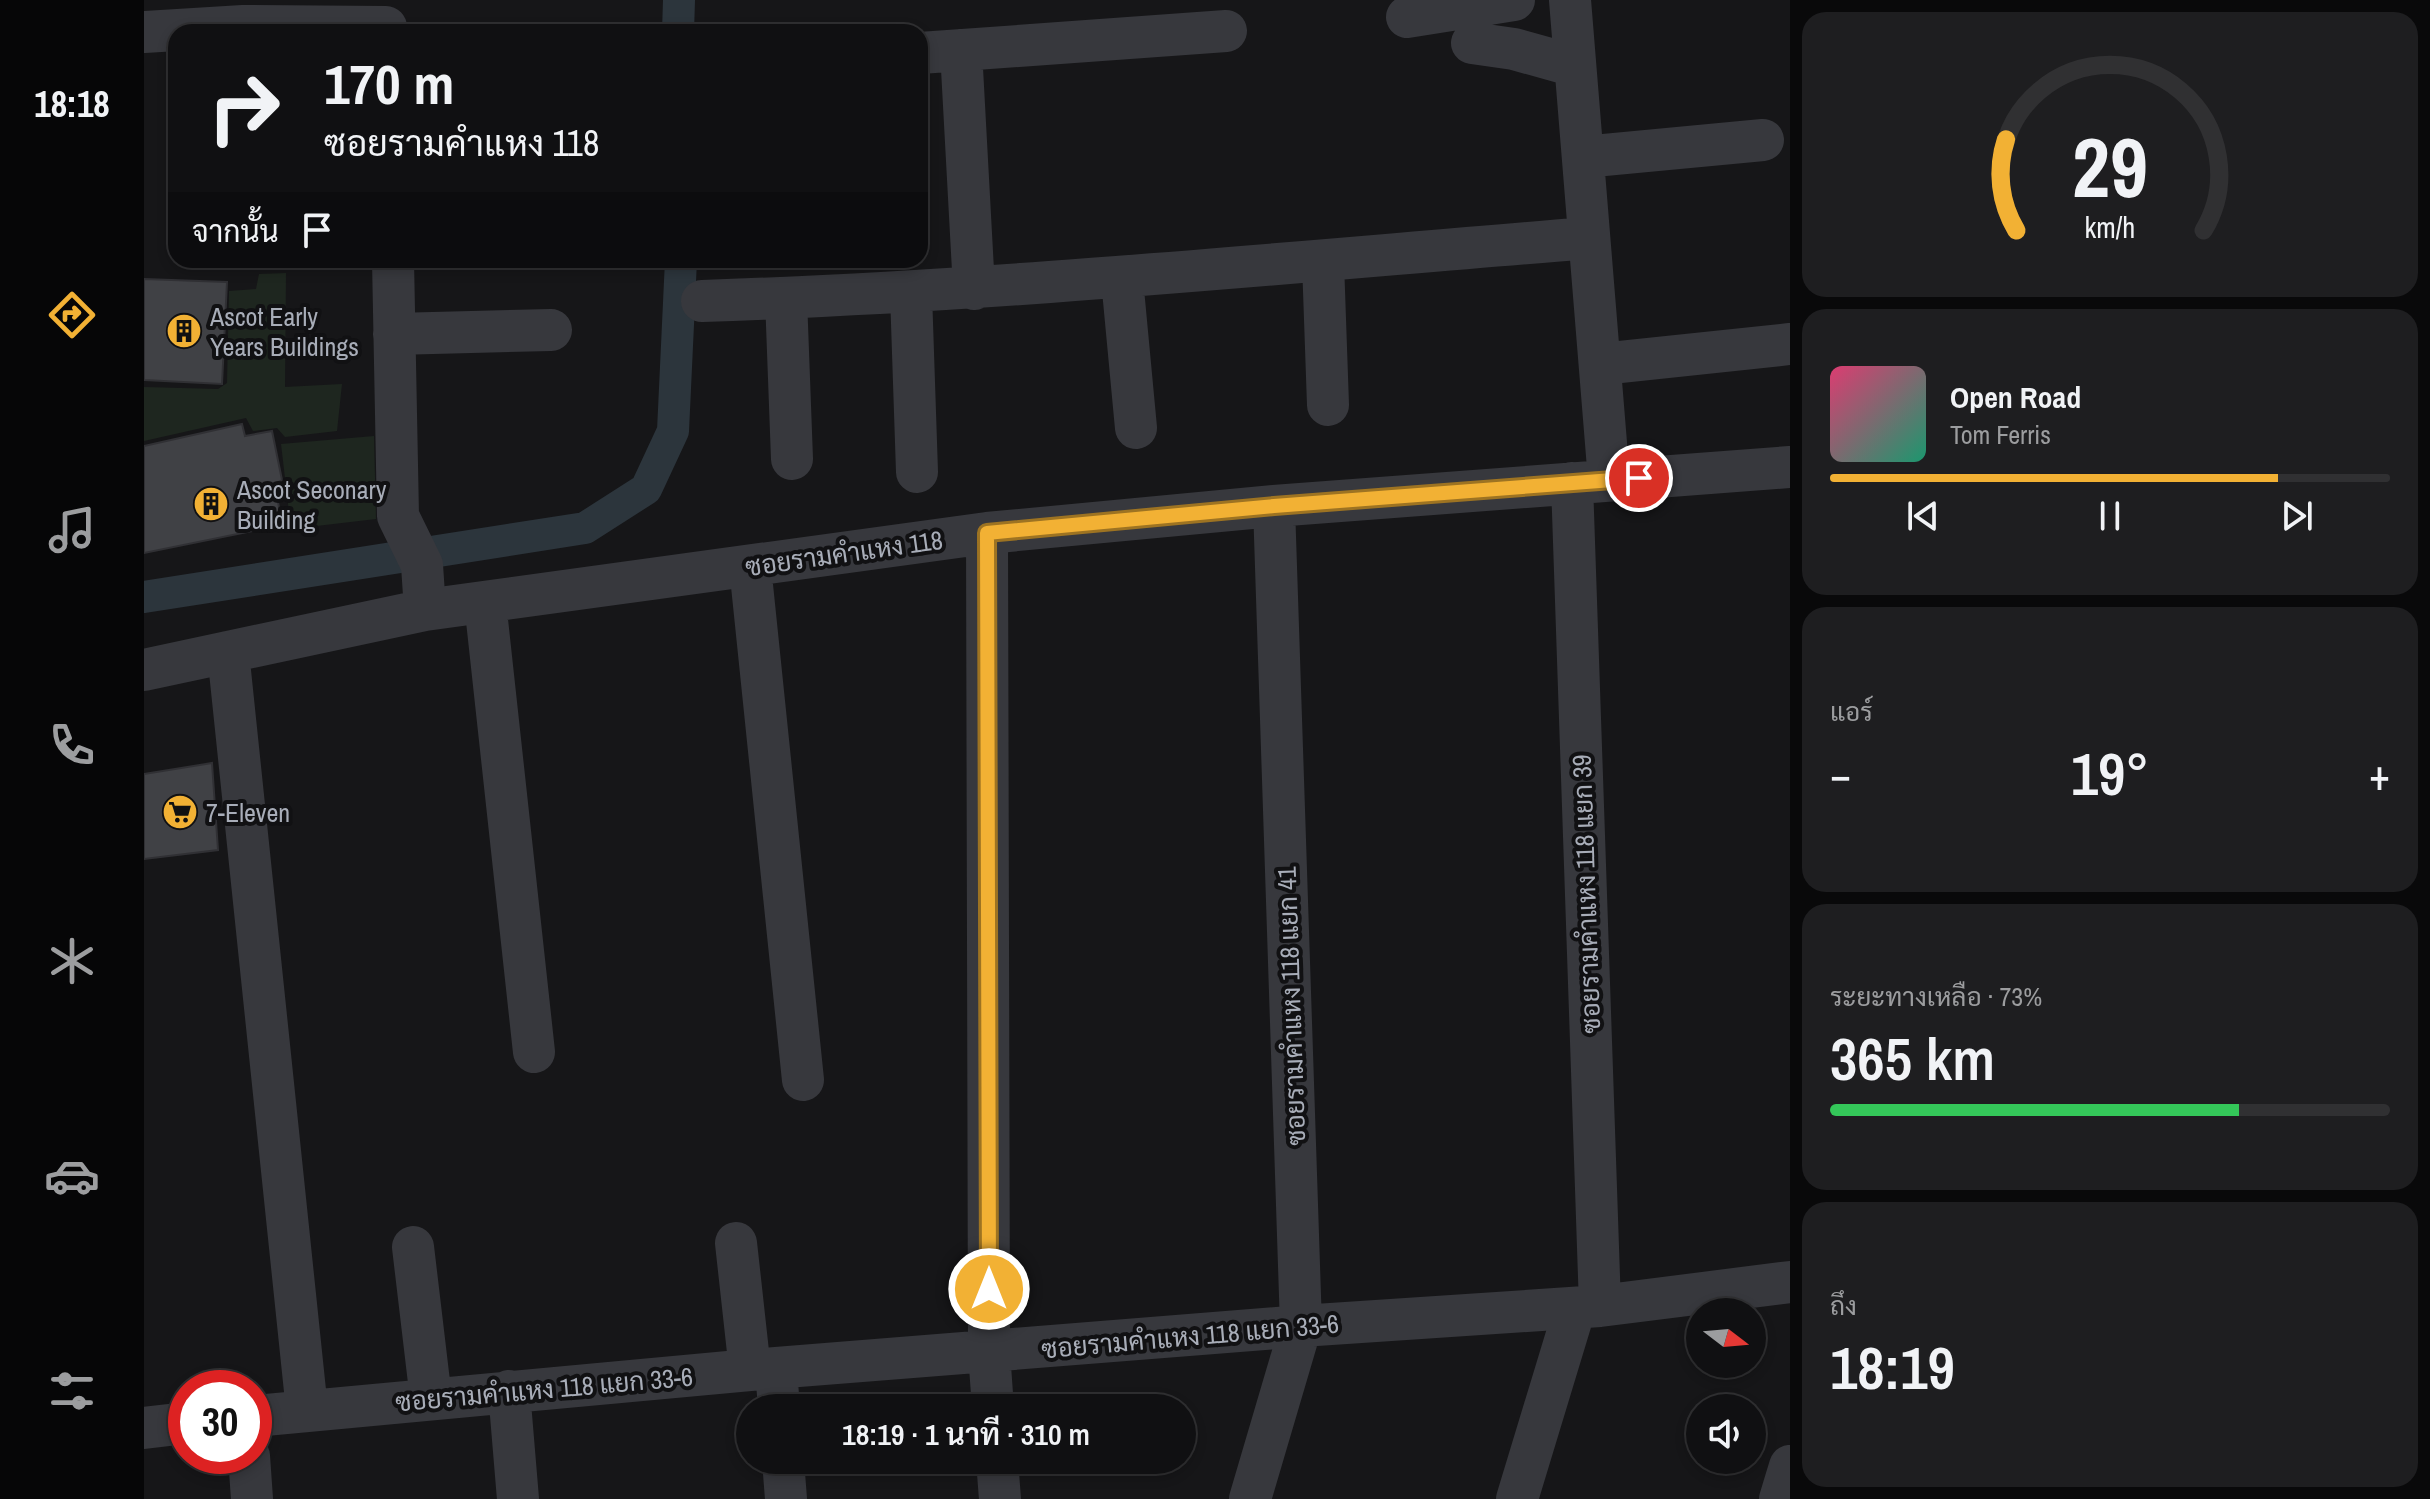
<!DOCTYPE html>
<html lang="th">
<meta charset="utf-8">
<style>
:root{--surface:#101012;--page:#1e1e20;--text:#f1f3f6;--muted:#9c9d9f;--line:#303032;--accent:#f2b134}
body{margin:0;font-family:"Archivo Narrow",Sarabun,sans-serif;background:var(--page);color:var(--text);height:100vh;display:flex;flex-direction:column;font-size:30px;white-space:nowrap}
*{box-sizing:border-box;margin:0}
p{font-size:26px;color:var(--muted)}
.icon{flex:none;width:44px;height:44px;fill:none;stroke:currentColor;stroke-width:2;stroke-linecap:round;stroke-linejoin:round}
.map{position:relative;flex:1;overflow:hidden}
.details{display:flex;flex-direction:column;gap:12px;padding:12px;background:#09090a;width:640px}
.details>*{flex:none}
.banner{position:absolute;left:24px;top:24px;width:760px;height:244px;border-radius:24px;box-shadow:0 4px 12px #0003,0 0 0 2px var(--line);background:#101012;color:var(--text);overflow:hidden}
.needle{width:52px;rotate:106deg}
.fabs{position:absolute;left:1542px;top:1298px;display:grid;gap:16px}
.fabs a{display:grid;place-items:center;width:80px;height:80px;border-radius:50%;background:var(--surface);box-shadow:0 4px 12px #0003,0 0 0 2px var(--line);font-size:40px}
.speed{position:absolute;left:24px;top:1370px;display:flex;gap:16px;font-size:40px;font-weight:700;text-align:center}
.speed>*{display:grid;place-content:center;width:104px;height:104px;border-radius:50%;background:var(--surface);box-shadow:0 4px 12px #0003,0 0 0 2px var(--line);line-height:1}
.speed .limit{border:12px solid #d22;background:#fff;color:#111}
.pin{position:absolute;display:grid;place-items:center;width:68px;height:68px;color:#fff;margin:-34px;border:4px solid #fff;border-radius:50%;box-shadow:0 2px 8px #0007}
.me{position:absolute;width:88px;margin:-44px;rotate:0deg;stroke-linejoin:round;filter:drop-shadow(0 0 6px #0008)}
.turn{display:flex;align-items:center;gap:28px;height:168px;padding:0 24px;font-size:36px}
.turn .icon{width:104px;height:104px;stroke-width:2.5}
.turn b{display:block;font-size:56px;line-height:68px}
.then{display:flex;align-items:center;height:76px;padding:0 24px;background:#0003;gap:16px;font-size:30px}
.big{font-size:60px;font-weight:600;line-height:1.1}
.details .widget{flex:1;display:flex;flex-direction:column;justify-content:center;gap:12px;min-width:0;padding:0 28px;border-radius:24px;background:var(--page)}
.details .dial{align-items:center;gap:0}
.dial svg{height:208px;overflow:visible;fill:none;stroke:var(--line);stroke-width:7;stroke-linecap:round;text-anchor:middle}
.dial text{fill:var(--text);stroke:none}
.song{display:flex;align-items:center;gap:24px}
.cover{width:96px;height:96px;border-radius:12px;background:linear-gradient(135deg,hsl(340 70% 55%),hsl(160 70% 35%))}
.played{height:8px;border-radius:4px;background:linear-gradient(90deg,var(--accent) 80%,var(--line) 80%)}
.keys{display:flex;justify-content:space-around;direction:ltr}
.heat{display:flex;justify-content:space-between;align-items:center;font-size:44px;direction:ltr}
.charge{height:12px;border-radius:6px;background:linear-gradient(90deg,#34c759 73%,var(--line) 0)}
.trip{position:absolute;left:592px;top:1394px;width:460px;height:80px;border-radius:40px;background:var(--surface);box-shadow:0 4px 12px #0003,0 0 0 2px var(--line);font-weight:600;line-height:80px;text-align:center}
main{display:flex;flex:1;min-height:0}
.tab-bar{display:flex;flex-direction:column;width:144px;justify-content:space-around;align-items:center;background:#060607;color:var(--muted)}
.tab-bar .icon{width:56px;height:56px}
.tab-bar .selected{color:var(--accent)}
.tab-bar b{font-size:36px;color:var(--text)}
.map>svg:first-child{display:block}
</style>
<main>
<nav class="tab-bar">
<b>18:18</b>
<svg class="icon selected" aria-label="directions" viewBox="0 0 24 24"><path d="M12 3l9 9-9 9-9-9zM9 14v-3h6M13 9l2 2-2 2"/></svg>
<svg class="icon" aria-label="music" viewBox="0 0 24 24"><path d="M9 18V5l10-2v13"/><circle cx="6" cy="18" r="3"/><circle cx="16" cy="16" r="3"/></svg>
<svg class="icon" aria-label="phone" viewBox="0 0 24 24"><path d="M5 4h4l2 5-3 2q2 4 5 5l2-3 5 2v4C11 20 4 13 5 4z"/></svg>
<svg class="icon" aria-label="climate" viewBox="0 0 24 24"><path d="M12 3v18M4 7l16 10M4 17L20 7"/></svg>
<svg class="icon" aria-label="car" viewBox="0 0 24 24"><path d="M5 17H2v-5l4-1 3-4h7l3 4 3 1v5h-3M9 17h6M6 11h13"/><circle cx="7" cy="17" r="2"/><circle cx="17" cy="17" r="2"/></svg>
<svg class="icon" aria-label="filters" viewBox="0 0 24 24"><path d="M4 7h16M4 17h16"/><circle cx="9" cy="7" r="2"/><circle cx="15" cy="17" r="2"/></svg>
</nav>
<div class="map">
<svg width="1646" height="1499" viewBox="0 0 1646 1499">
<rect width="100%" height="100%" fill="#161618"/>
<path fill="#1e261f" d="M142,273L141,387L198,384L193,431L141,437L133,428L109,431L102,418L0,441V387L74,389L83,383L85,291L112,289L115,274Z
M230,436L232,519L147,529L137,444Z"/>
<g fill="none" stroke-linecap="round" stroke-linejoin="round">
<path stroke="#2c353c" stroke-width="32" d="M534,32L535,0
M0,597L441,528L502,489L529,431L537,260"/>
</g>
<path fill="#404145" stroke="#303034" stroke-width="2" d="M0,279L83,282L78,384L0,380Z
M98,424L101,436L128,431L138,480L131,484L138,525L0,553V446Z
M68,763L74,850L0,859V774Z"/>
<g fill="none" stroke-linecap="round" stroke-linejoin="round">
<path stroke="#37383d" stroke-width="42" d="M1426,0L1465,480
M1263,17L1370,0
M0,32L99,26L242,27
M1328,43L1370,49L1431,66
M817,50L830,289
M776,53L1082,31
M1439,157L1619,140
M249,260L254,516L278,565L281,610
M1179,262L1184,405
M978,279L992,428
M767,293L773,472
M642,298L648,459
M558,301C856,291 1148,262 1445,238
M250,334L407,330
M1457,364L1646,344
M1428,483L1456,1306
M843,533L845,1352L849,1408
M606,566L659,1080
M341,602L390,1052
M84,652L163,1410
M0,670L281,610L843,533L1130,506L1646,467
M592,1243L606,1370
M269,1247L287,1399
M632,1369L635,1408
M365,1391L374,1499
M110,1416L606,1370L1157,1326L1456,1306L1646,1282
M0,1428L42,1423
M105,1456L108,1499
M639,1460L642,1499
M853,1460L856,1499
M1106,1499L1157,1326L1130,506
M1373,1499L1431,1308
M1636,1499L1646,1466"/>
</g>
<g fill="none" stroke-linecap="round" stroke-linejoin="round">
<defs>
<path id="route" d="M845,1289L843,533L1130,506L1495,478"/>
</defs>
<use href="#route" stroke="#9d7322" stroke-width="20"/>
<use href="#route" stroke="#f2b134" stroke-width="14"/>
</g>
<defs>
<symbol id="building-disc" viewBox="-11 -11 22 22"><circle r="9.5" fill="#f2b134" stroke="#111113"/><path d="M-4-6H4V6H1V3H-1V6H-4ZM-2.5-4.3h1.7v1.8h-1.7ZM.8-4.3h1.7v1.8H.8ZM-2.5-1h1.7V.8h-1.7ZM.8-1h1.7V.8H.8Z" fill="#111"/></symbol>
<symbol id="supermarket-disc" viewBox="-11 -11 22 22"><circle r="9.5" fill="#f2b134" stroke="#111113"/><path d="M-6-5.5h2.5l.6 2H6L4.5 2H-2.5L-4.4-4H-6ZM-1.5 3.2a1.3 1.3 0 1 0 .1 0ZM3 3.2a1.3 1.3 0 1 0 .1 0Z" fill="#111"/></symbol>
</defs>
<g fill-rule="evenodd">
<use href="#building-disc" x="20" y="311" width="40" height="40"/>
<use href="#building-disc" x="47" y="484" width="40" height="40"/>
<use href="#supermarket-disc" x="16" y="792" width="40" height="40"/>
</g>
<g text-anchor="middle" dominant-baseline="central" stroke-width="8" stroke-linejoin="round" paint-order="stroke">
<g font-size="26" fill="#a8adb8" stroke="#111113" text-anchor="start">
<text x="66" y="316">Ascot Early<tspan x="66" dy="30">Years Buildings</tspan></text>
<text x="93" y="489">Ascot Seconary<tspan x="93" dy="30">Building</tspan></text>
<text x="62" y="812">7-Eleven</text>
</g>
<g font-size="26" fill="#a8adb8" stroke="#111113">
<text transform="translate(700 553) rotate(-8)">ซอยรามคำแหง 118</text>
<text transform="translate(1442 894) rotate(-92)">ซอยรามคำแหง 118 แยก 39</text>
<text transform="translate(1147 1006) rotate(-92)">ซอยรามคำแหง 118 แยก 41</text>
<text transform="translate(1046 1336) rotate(-5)">ซอยรามคำแหง 118 แยก 33-6</text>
<text transform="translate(400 1389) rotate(-5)">ซอยรามคำแหง 118 แยก 33-6</text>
</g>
</g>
</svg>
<div class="fabs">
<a><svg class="needle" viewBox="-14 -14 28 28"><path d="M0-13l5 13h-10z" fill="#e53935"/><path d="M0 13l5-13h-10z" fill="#9c9d9f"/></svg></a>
<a><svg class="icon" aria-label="sound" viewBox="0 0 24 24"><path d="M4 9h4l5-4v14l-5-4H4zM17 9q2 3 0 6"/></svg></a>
</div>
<div class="speed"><div class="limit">30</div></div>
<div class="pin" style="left:1495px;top:478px;background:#d93025"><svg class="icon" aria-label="arrive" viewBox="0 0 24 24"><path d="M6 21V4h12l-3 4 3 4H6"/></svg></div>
<svg class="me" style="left:845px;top:1289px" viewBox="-20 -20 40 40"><circle r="17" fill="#f2b134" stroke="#fff" stroke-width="3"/><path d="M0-11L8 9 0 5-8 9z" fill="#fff"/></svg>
<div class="trip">18:19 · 1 นาที · 310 m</div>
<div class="banner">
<div class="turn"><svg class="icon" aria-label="right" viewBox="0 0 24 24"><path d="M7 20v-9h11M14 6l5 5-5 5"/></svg><div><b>170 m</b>ซอยรามคำแหง 118</div></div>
<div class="then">จากนั้น<svg class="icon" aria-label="arrive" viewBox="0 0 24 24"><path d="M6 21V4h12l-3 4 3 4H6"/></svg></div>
</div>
</div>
<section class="details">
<div class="widget dial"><svg viewBox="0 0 100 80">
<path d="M14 69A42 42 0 1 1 86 69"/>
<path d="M14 69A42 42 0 0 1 10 34" stroke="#f2b134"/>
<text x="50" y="56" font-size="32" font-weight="700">29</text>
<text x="50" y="72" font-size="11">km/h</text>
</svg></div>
<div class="widget">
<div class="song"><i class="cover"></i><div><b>Open Road</b><p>Tom Ferris</p></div></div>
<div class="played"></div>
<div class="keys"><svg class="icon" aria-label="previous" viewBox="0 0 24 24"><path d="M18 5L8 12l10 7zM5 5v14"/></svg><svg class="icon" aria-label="pause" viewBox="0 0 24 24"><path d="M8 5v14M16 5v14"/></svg><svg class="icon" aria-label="next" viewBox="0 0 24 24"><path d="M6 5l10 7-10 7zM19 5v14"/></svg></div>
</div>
<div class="widget"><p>แอร์</p>
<div class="heat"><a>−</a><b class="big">19°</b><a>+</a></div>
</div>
<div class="widget"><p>ระยะทางเหลือ · 73%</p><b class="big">365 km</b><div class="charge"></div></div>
<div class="widget"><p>ถึง</p><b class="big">18:19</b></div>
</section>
</main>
